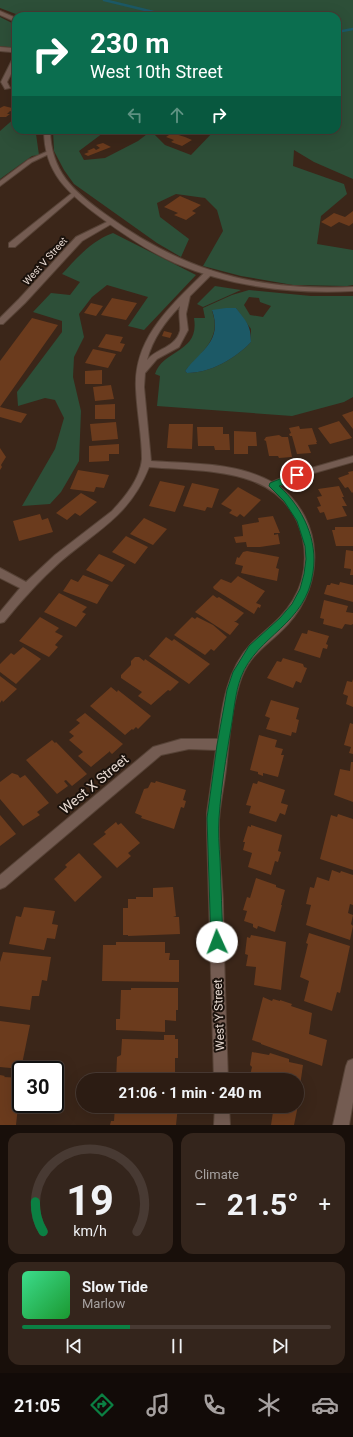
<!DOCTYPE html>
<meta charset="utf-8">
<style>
:root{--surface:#2c1c13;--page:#34251c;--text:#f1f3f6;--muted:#a6a1a0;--line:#483a33;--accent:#0b8043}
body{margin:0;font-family:Roboto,sans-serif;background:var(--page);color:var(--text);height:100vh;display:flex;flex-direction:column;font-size:15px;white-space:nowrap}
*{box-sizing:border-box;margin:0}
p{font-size:13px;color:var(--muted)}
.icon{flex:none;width:22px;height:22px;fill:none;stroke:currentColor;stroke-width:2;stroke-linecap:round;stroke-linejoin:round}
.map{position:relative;height:1125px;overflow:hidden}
.details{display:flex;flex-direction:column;gap:8px;padding:8px;background:#180f0a;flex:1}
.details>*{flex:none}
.hud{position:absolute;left:12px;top:12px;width:329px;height:122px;border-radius:12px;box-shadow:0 4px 16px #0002,0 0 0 1px var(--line);background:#0b6e4f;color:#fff;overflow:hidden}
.speed{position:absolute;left:12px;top:1061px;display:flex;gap:8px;font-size:20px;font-weight:700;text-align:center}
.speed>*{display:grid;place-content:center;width:52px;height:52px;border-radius:50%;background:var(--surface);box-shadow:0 4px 16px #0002,0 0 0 1px var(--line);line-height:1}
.speed .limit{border:2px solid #111;border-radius:6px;background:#fff;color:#111}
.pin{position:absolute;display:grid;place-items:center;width:34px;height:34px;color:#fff;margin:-17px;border:2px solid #fff;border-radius:50%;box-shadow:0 1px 4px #0007}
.me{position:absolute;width:44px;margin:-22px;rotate:358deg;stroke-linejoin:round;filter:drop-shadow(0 0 3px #0008)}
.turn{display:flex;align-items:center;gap:14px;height:84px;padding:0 12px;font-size:18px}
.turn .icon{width:52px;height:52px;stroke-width:2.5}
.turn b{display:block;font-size:28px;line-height:34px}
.lanes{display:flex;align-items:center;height:38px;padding:0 12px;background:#0003;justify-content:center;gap:20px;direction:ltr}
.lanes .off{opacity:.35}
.big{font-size:30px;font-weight:700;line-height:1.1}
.details .card{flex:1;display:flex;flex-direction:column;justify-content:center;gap:6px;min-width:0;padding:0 14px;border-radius:12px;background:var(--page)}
.details .dial{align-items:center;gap:0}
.dial svg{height:104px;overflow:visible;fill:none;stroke:var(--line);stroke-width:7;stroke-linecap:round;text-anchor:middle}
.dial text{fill:var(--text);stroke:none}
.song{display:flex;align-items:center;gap:12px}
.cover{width:48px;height:48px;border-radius:6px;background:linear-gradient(135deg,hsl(150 70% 55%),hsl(130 70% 35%))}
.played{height:4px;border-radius:2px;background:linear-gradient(90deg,var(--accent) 35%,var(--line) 35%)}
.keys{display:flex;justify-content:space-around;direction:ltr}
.heat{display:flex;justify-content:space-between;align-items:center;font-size:22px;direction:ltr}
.details .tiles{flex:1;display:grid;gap:8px;grid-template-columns:1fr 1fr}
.card:last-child{grid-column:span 2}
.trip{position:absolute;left:76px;top:1073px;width:228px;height:40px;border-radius:20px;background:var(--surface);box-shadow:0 4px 16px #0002,0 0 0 1px var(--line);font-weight:700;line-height:40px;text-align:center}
.tab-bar{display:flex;height:64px;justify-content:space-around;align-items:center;background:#120b08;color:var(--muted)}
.tab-bar .icon{width:28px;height:28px}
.tab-bar .on{color:var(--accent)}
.tab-bar b{font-size:18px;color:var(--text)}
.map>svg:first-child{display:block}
</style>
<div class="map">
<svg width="353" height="1125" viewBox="0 0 353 1125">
<rect width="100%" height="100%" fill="#3b2619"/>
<path fill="#2d4f38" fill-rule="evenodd" d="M0,0H353V179L314,162L294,150L293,166L344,184L347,194L321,216L317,244L353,250V285L347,286L293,285L241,276L203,266L223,231L217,210L205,198L176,194L157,203L160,217L189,239L181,257L157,243L74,184L64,170L54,151L53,130H107L79,151L84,160L105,158L138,141L151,131L165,145L191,155L215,130H264L271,135L266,130H337V16H21L0,8Z
M0,17L16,25V48L0,46Z
M16,117V130H38L36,134L39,155L32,156L0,179V131Z
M113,233L196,275L144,330L128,326L148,297L107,285L92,297L79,314L84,337L74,357L73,377L81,411L79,461L61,492L50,504L22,506L55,449L64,418L55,400L45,398L18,406L17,392L62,332V321L33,312L51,293L70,295L80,282L62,274C77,258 91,241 113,233Z
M215,286L241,290L203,307L197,304Z
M249,290L311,296H353V397L344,402L292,416L157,406L160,376L155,374C163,349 200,353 194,318H205L203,308L232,295ZM249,297L259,298L260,302L271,306L263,317L250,315L244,305ZM236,308L251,329V342C236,358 211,373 187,373L185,371C202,352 222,338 212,311Z"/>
<path fill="#1c5966" d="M226,308H236C246,321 251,325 251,342C236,358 211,373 187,373L185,371C201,350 223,341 212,310Z"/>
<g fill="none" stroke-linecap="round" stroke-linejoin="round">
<path stroke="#1c5966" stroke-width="2.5" d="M104,0L170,16
M337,32L353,29"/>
</g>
<path fill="#6b3b1d" d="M4,106L16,109V113L10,111L7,114H10L6,117H0V108Z
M172,133L185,137L192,140L182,146L171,142L174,140L166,137Z
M103,143L111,147L88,156L84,154L89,152L87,151L94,148L96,150L100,148L96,145Z
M180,196L201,205L192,211L196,213L186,220L174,215L178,213L164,207Z
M353,211V223L349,226L339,222L331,227L321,222L334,213L345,217Z
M112,298L137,303L126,320L101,315Z
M91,303L103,306L96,316L84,313Z
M32,318L58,325L0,407V361Z
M164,331L172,333L170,338L162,336Z
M106,334L123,337L120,343L125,344L121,352L98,347Z
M93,349L116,354L108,368L85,363Z
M102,370V384H85V371Z
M111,385L114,399L95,401L93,387Z
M115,404V419H95V405Z
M0,407L27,414L21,423L0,417Z
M353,411V429L342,415Z
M339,421L352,438L330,444L318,428Z
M116,422L118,439L92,441L90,424Z
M169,424H193L192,449L167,448Z
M299,426L300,429L312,428L317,442H316L317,444L308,445L311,453L297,454L292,436H290L289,434L291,433L289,428Z
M197,427H223V434H229L230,450H215L214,446H198Z
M234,431L256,432L257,446H248V454H234Z
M279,435L282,437H288L292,457L279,458L278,456H269L266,441L264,440L266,437Z
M119,444V454H109V461L89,462V446Z
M0,448L6,457L1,465L2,467L0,470Z
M78,470L109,475L104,488L96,487L94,492L70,489Z
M353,471V492L352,493L348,487L345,488L338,478L349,474L348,472Z
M160,481L185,486L175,512L149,506Z
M192,483L219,489L212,508L207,507L205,511L183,506Z
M339,486L344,497H342L347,506H342L347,516L327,520L324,512L320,513L317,507L321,506L317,497L322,496L318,489Z
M238,487L261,500L244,517L240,514L237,517L229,513L232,510L221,504Z
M81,493L97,502L80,516L75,513L67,520L56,513Z
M40,514L42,520L48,518L53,532L19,541L13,521Z
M273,516L280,533H274V535L278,534L280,544L260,547H247L246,542L236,543L234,537L243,536L242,525L259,522L258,518Z
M144,518L167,529L153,545L130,534Z
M335,527H353V546H336L332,530H335Z
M126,536L148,547L135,564L112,552Z
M346,550L353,551V575H350L351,569L344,568Z
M247,551L279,557L276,568L279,569L277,581L241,573L243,566L235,564L237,557L239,558L243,552Z
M99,554L125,565L112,582L86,570Z
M83,575L109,585L97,604L63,591L71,579L78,582Z
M238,576L265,591L256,603L261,605L260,608L258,607L254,614L214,589L213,587L221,579L231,583Z
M340,582L353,585V602L324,594L327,585H330L331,583L339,585Z
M59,593L87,607L82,612L86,614L76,627L44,612Z
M213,595L217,598L219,597L244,613L236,621H234L239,624L230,635L195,612Z
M324,600L348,606L346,612L353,613V624L351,625L345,624L342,629L323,624L324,619L320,618Z
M40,617L59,628L55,632L63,636L55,645L58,647L49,657L19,641Z
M192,617L195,619L197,617L213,625L227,637L214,651L211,649L205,655L174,635Z
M308,630L329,636L326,644L328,645L327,649L323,648L320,658L294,650L302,633L307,634Z
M166,637L172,641L174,639L210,664L189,684L149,656Z
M23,647L41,659L16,684L0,672V664L11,653L14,655Z
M135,657H139L144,661L145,659L179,682L170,691L168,690L151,705L138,696L142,692L121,678V675L131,665V661Z
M283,658L303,664L304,667L307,668L301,683L296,681L293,688L267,678L277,661L281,662Z
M0,676L17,689L3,702L2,700L0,703Z
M353,679V707L346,704L348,696L343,694L347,681L352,682Z
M111,687L117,692L118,690L151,716L138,729L136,727L133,730L132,729L125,735L90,706Z
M271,700L299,708L296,719L299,720L296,733L292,732L291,736L266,729L270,718L265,716Z
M85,713L123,744L112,754L109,751V752L91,767L78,756L83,752L69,740L74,736L69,732L80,723L76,720Z
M350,723L353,724V754L349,753L351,747L344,745Z
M259,735L277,740L275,747L283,749L281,755H284L278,777L263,773V776L258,774V772L250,770Z
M52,740L55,743L56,742L87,774L72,786L66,780L64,781L68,786L57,794L26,760Z
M351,762H353V802L334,795L340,769L350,771Z
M12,773L18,775L20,778L25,775L49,803L37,812L40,815L23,826L0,799V782Z
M156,781L186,790L183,800L186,801L184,808L181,807L174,829L141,818L142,816L135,813L144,789L148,788L151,782L155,783Z
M258,781L285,790L281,803L288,805L285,815L280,813L276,822L249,813L251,806L246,805L253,783L257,784Z
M338,814L353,819V870L320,859L331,815L337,817Z
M0,815L16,834L0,846Z
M116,822L118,825L121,823L140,843L128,853L131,856L117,868L93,844L106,834L104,832Z
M251,825L282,835L278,851L281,852L278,862L275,861L271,875L248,867L252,853L243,850L245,842H243L248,826L251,827Z
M79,853L102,877L75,902L54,879L67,867L65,865Z
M332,870L340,873L341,871L353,875V905L350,904L348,913L353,915L351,924L353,926L350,940L306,925L311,905L306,904L310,887L314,888L317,877L329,881Z
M256,878L276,885V887L285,890L281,905H282L275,932L258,926L257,929L253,927V924L244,921L247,911L243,910L247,897L250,898Z
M173,887L176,916L173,917H179L180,934L128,936V935H123V908H128V899H136V897H153V888Z
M24,907L55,911L52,924L58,925L55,939L47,938L44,950L9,944L16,916L21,917Z
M309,933L350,946L340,993L337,992L332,1011L304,1001L309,981L300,977L308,944L306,943Z
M251,935L286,942L281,990L254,985L256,967L246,966L248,955L245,954L247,937L250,938Z
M116,942H165V953H170L169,960H179V982L102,981L103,945H116Z
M3,952L51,957L47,981L42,980L39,996H32L30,1010L0,1006V962Z
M131,988H178V1010H176V1021L165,1020V1032L116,1030V1019H120L121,990H131Z
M263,997L272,1001L273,999L280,1001V1000L292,1004L291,1006L312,1013L309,1034L327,1040L322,1066L261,1044V1043L252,1040Z
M0,1021L30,1025L21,1069L0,1067Z
M164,1035H175V1039H178V1058H175V1080H116L117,1057L121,1055L122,1039L164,1040Z
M252,1052L269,1055L270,1053L289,1059V1062L303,1065L300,1086L297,1085V1080H249L252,1067L250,1065Z
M0,1075L5,1076L4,1077L21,1078L16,1125H0Z
M297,1089L301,1091L294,1125H271L273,1112L253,1106H297Z
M115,1106H178L176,1125H110L111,1121H114Z"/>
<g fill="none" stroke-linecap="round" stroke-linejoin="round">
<defs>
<path id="minor" d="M0,47L12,48L16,50V55L11,52L0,51Z
M16,56V64L7,82L10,88L5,89L1,82L13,58Z
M46,152L51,153L32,162L0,186V181L28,160Z
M72,193L77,194L15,247H9V243Z
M111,220L113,221V223L82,241L25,303L3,324H0V318L19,299L76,237Z
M207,270H210L214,272L190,296L186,314L188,330L179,347L157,359L145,373L144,387L151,461C191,464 236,462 272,482L294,473L353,456V462L300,477L279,486C324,521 325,583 288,624C268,646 248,653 239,685C231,712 229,741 226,769C224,786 220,803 219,820C218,848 222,877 223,905C224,964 226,1022 228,1080H214L207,830V813L216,750L189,749L161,755L5,887L0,889V875L153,747L181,739H218C222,706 227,669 251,644C266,629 282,619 293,600C304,582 307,560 303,539C287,466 207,472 149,467C130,516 97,530 60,562C40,580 21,601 4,622L0,623V612L20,588L0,578V568L26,582L55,555L112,511C125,497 140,479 142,459C142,436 137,413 136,389C133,337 173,304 207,270ZM180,306C178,315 181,324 180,331C175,348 157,348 147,360C153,338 165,322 180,306Z
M353,1059V1102L349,1125H333L346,1066L348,1061Z
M215,1106H229L230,1125H214Z"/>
<path id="tertiary" d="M0,11L16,18V22L0,15Z
M44,130H50C51,172 73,191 105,214C184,272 256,291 353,287V291C293,294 231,287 175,263C148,251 123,234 100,217C68,193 44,173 44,130Z"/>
</defs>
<use href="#minor" stroke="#574337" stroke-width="2"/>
<use href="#tertiary" stroke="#574337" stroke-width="2"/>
<use href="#minor" fill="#745c52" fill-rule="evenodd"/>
<use href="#tertiary" fill="#745c52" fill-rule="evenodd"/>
</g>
<path fill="#0b8043" stroke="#07532c" d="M297,472L302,475L300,477L279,486C303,508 318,540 313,572C306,625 257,635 241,677C235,693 234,711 231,728C226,757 221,788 219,818C218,831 219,846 220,860C221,887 222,914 223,942L221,946L217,948L212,946L211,942L207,818L217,745L227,690L233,672L249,646L280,618L292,604L300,589L304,574L306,559L305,546L297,521L284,501L269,486L270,483Z"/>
<g text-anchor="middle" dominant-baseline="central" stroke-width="4" stroke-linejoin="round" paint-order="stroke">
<g font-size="10" fill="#e9dbd3" stroke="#1b120c">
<text transform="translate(45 261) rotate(-48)">West V Street</text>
</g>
<g font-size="12" fill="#e9dbd3" stroke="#1b120c">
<text transform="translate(219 1015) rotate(-92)">West Y Street</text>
</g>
<g font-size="14" fill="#e9dbd3" stroke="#1b120c">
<text transform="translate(94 784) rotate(-40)">West X Street</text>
</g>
</g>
</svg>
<div class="speed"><div class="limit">30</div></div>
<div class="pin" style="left:297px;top:475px;background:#d93025"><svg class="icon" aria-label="arrive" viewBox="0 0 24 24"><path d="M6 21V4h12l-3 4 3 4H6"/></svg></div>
<svg class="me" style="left:217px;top:942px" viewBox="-20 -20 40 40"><circle r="19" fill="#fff"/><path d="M0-13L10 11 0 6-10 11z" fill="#0b8043"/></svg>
<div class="trip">21:06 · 1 min · 240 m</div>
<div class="hud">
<div class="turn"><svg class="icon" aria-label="right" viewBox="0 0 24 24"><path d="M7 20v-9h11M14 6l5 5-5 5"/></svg><div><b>230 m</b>West 10th Street</div></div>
<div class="lanes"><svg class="icon off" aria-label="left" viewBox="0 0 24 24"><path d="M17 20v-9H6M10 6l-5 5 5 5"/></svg><svg class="icon off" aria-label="ahead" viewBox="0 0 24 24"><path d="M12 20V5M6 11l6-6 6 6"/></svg><svg class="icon" aria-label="right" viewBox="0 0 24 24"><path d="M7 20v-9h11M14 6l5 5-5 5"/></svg></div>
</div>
</div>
<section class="details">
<div class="tiles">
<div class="card dial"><svg viewBox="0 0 100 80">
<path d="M14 69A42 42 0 1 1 86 69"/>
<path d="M14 69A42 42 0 0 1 8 46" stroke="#0b8043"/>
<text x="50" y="56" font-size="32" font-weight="700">19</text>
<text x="50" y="72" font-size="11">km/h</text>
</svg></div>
<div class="card"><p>Climate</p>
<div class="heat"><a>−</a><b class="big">21.5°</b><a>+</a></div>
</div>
<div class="card">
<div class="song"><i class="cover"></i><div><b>Slow Tide</b><p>Marlow</p></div></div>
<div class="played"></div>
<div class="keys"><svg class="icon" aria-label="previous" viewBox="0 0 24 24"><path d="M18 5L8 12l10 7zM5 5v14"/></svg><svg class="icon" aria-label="pause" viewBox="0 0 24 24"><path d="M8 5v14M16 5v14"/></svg><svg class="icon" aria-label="next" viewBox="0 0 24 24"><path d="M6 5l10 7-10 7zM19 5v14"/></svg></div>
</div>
</div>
</section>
<nav class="tab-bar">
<b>21:05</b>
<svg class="icon on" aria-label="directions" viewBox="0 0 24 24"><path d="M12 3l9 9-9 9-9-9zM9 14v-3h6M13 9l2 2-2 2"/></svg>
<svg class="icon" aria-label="music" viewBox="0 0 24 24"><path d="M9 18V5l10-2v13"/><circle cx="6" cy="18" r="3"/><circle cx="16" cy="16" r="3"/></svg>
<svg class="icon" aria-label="phone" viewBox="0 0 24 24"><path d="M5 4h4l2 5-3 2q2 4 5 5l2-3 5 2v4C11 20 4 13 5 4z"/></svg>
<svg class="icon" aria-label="climate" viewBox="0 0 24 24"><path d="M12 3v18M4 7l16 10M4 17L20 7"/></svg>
<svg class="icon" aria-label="car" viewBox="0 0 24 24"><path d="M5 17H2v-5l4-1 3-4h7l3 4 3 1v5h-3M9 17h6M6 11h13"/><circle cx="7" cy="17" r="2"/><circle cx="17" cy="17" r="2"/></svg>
</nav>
